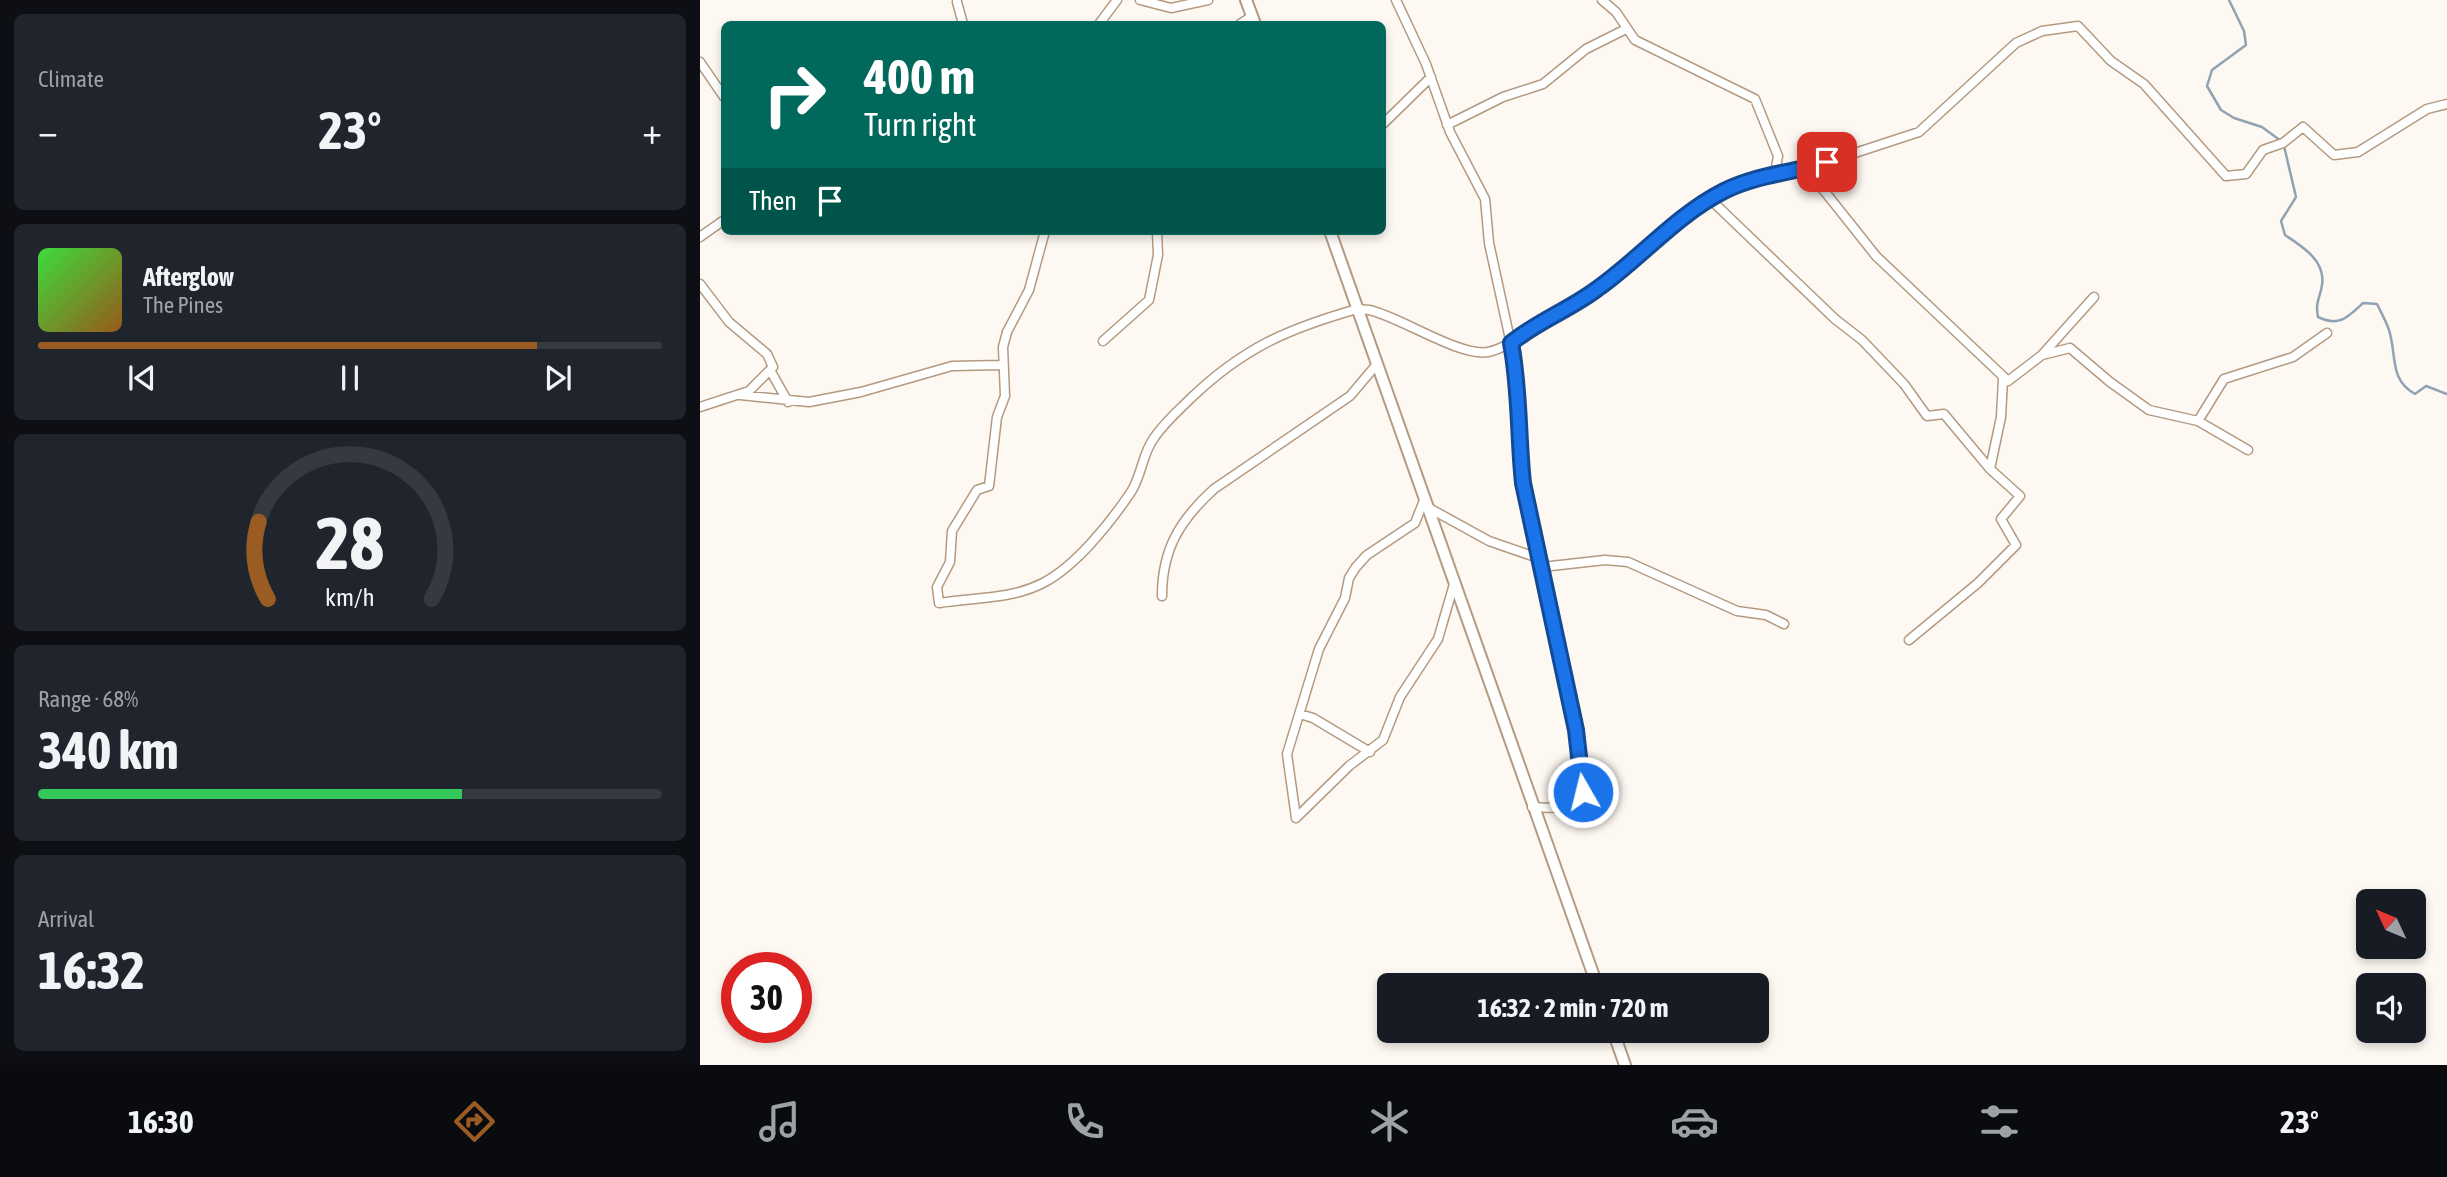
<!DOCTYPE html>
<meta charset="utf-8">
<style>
:root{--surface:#171b24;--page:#20242c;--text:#f1f3f6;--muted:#9ea1a6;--line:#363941;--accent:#9a5c22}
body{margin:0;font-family:"Asap Condensed",sans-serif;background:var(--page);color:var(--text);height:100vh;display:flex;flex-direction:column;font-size:26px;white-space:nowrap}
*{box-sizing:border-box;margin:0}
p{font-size:23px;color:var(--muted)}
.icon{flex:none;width:38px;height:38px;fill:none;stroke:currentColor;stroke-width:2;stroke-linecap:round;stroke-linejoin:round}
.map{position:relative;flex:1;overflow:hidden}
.details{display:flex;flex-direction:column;gap:14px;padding:14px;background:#0d0f14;width:700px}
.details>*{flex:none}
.banner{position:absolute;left:21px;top:21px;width:665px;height:214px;border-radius:10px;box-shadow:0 4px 10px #0003;background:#00695c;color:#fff;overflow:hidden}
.needle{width:46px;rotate:314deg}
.buttons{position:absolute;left:1656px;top:889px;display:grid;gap:14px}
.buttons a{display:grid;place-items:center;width:70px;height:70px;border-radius:10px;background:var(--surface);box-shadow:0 4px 10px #0003;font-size:35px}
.speed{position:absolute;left:21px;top:952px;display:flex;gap:14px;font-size:35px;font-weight:700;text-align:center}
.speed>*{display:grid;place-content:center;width:91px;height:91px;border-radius:50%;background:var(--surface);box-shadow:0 4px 10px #0003;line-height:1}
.speed .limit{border:10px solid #d22;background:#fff;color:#111}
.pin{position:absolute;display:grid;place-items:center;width:60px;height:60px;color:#fff;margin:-30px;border-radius:14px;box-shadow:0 4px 10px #0006}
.me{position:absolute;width:77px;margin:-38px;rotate:352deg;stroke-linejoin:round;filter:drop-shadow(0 0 5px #0008)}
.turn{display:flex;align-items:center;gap:24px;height:147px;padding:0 28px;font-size:32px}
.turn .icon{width:91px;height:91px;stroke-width:2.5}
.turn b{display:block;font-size:49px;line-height:60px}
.then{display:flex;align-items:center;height:66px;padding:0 28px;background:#0003;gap:14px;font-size:26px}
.big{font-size:52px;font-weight:700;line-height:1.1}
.details .tile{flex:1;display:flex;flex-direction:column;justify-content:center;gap:10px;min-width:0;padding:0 24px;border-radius:10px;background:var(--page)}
.details .dial{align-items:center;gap:0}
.dial svg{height:182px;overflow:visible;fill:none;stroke:var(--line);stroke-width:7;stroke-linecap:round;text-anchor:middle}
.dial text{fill:var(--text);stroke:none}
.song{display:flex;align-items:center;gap:21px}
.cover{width:84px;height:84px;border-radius:10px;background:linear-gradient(135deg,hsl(120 70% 55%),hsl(30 70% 35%))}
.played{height:7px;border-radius:4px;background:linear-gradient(90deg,var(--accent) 80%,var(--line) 80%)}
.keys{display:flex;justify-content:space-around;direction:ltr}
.heat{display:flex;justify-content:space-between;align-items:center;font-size:38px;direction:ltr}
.charge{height:10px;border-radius:5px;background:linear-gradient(90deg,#34c759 68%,var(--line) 0)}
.trip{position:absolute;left:677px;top:973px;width:392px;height:70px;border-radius:10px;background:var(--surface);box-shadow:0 4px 10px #0003;font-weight:700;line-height:70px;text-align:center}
.tabs{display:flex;height:112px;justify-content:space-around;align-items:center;background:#090b0e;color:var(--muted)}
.tabs .icon{width:49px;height:49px}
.tabs .active{color:var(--accent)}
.tabs b{font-size:32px;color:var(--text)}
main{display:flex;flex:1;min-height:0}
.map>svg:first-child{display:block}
</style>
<main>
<section class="details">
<div class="tile"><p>Climate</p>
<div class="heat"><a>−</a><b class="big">23°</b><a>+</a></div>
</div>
<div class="tile">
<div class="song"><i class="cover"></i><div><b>Afterglow</b><p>The Pines</p></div></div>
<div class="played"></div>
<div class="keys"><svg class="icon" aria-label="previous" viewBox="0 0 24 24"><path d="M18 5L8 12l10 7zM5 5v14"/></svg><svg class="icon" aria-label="pause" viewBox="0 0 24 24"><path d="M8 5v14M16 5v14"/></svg><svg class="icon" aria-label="next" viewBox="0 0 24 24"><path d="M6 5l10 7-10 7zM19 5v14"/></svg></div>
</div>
<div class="tile dial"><svg viewBox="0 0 100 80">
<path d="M14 69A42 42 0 1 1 86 69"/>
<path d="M14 69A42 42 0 0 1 10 35" stroke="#9a5c22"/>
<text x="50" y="56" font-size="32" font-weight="700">28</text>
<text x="50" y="72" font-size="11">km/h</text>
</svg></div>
<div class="tile"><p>Range · 68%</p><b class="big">340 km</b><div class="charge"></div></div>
<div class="tile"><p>Arrival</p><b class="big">16:32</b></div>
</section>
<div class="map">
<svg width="1747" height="1065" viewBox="0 0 1747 1065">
<rect width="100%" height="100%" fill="#fef8f2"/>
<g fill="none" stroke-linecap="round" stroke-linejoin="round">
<path stroke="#90a2b3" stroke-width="2.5" d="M1529,0L1544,31L1546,45L1512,70L1507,86L1521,110L1534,118L1562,127L1581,141
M1584,146L1596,197L1581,221L1585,235C1603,247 1626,261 1622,285C1620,299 1615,301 1618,317C1639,327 1647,318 1663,303L1677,304C1681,312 1686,321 1689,330C1697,355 1689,380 1715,394L1726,386L1747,394"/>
<defs>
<path id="minor" d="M440,0L471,8L508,0
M696,0L726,64L750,132L785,199L789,243L816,367L823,483L866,678L884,783C881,810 854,809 832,807
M902,0L916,12L935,40L1055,99L1078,156L1075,173
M257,2L263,24
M399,24L417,0
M540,24L552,16
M0,62L24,97
M682,125L731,77
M747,125L803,97L843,84L886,49L926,29
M1103,170L1219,132L1316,43L1342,31L1378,26L1411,61L1444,84L1526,176L1546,174L1563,150L1583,143L1603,127L1634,155L1658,152L1727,109L1747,104
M1010,199L1135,319L1162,340L1204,384L1227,416L1244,414L1290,469
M345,231L329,290L307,332L303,347L305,396L297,417L289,486L277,490L252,531L250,562L237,587L239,603C274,597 310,600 343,583C376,566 410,523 431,492C442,475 442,454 454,438C464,423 478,411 490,399C543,348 587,329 657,309L669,310C699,316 759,357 788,352C808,348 822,333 838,322C857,310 879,303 898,289C956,246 988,198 1063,176C1077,172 1095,168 1110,173L1176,256L1308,381L1342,355L1394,297
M0,237L24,220
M0,284L29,322L67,354L73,367L49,391L0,407
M403,341L449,300L458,255L457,231
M1342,355L1370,348L1410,382L1449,410L1498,421L1524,379L1593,357L1627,333
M70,370L88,402
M40,395L109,402L161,392L252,366L302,365
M1498,421L1548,450
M729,508L789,541L841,559
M842,567L905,560L928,562L1037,611L1066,615L1084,624
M462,596C462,549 480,520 514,489L650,396L677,364
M1209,640L1278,583L1316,545L1301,519L1320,496L1290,469L1301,417L1303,379
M600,714L613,718L670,752
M596,818L587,754L619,649L645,598L649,578L656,567L667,555L715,523L725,498
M596,818L649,766L683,740L700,697L738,639L754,584"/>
<path id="secondary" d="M546,0L555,24
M630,231L897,985
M913,1031L925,1065"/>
</defs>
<use href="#minor" stroke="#b49a81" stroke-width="11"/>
<use href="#secondary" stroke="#b49a81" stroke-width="14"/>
<use href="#minor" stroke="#fff" stroke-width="8"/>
<use href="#secondary" stroke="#fff" stroke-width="10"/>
</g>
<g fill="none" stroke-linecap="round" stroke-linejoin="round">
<defs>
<path id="route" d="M883,792L876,730L823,483C818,436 820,390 811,343C838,321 869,310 897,289C941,258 975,216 1024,191C1058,174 1093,173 1127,162"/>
</defs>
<use href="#route" stroke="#114b97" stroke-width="18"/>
<use href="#route" stroke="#1a73e8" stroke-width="12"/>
</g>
</svg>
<div class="buttons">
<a><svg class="needle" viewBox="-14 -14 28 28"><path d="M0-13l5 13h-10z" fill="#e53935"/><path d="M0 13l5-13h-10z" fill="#9ea1a6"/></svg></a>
<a><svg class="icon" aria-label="sound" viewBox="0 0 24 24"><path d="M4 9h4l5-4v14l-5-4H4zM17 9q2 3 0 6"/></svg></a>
</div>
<div class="speed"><div class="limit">30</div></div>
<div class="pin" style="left:1127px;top:162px;background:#d93025"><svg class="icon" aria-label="arrive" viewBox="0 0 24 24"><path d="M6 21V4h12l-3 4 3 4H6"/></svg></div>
<svg class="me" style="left:883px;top:792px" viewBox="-20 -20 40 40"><circle r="17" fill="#1a73e8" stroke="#fff" stroke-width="3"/><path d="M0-11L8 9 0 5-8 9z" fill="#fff"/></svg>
<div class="trip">16:32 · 2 min · 720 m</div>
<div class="banner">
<div class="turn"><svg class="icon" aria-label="right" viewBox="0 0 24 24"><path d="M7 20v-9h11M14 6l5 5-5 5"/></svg><div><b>400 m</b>Turn right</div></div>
<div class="then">Then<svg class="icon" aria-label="arrive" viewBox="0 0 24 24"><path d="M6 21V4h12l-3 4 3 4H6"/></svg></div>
</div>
</div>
</main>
<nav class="tabs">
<b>16:30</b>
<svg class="icon active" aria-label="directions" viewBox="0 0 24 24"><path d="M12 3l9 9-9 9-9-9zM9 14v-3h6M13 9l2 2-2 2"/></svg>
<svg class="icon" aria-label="music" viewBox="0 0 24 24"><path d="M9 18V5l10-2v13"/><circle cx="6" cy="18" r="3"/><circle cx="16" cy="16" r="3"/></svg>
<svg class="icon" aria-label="phone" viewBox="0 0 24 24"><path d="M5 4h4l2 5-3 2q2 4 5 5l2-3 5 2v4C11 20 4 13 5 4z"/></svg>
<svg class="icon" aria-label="climate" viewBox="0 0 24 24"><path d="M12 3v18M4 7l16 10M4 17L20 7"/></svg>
<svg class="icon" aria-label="car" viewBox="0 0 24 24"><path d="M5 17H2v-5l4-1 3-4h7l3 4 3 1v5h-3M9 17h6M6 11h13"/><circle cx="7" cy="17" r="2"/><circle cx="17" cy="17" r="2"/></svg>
<svg class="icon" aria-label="filters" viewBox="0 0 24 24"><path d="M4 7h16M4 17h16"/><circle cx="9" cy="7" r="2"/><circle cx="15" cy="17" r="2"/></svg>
<b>23°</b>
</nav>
